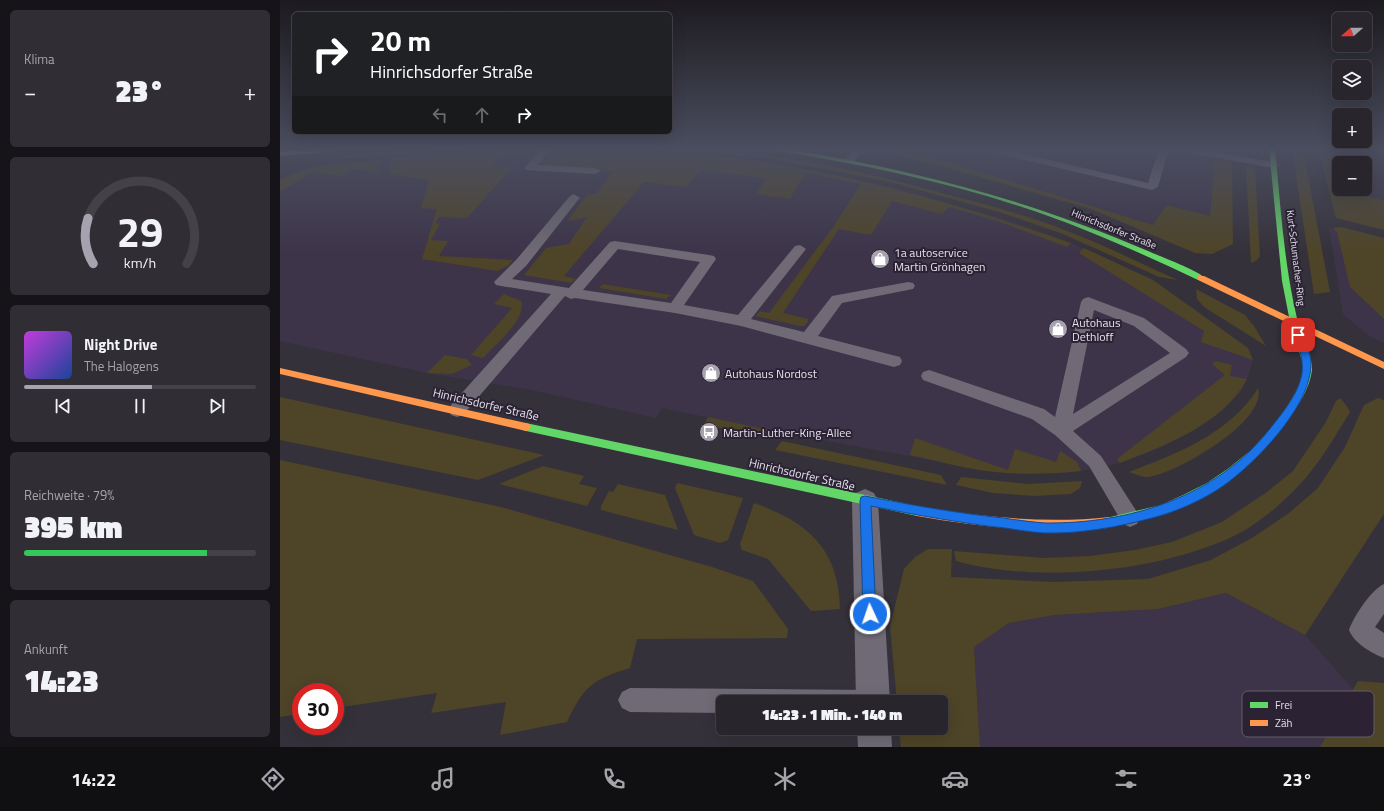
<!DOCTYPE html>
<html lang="de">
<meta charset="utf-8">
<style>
:root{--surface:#28252c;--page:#302d34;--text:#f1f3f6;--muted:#a5a5a9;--line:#444248;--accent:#a7a3ae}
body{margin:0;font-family:"Titillium Web",sans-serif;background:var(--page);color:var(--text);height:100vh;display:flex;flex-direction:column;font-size:15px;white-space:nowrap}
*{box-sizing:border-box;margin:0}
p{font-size:13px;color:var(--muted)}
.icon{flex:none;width:22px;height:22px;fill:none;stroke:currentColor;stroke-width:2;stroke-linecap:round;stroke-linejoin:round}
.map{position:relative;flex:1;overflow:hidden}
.panel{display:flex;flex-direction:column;gap:10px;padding:10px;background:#161418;width:280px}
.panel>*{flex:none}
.top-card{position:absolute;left:12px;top:12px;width:380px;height:122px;border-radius:6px;box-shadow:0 4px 16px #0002,0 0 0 1px var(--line);background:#202124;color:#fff;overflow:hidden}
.needle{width:26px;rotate:249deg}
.buttons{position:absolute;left:1052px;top:12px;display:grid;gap:8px}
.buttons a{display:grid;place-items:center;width:40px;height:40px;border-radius:6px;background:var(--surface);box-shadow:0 4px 16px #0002,0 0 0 1px var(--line);font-size:20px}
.speed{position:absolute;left:12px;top:683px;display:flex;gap:8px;font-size:20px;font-weight:700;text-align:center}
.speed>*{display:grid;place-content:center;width:52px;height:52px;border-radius:50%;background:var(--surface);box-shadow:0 4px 16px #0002,0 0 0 1px var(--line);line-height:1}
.speed .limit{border:6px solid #d22;background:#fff;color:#111}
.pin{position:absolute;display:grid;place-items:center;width:34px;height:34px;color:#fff;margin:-17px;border-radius:8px;box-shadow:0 2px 6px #0006}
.me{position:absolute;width:44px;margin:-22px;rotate:357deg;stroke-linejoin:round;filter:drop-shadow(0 0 3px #0008)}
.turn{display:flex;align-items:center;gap:14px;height:84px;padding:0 12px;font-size:18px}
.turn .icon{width:52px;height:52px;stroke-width:2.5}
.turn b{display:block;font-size:28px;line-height:34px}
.lanes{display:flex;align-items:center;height:38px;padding:0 12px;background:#0003;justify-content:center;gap:20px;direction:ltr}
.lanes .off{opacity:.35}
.big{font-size:30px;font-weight:800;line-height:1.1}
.panel .tile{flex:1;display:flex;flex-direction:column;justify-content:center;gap:6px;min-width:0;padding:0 14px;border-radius:6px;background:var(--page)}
.panel .dial{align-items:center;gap:0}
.dial svg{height:104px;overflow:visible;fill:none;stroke:var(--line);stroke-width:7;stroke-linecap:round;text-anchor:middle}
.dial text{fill:var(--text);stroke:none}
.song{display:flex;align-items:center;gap:12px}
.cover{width:48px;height:48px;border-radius:6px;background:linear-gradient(135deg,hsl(290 70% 55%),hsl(220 70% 35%))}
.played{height:4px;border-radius:2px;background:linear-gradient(90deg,var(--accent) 55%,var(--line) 55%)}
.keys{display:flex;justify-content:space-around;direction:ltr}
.heat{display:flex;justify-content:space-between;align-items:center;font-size:22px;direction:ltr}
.charge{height:6px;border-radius:3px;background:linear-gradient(90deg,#34c759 79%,var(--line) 0)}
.trip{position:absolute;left:436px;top:695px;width:232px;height:40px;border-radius:6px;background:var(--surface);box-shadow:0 4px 16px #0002,0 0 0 1px var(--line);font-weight:800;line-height:40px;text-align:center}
.dock{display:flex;height:64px;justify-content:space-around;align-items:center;background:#100f12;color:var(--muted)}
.dock .icon{width:28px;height:28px}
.dock .selected{color:var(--accent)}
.dock b{font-size:18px;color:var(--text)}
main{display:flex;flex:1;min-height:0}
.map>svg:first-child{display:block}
</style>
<main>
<section class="panel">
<div class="tile"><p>Klima</p>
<div class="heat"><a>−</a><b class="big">23°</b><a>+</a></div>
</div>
<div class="tile dial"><svg viewBox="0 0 100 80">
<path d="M14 69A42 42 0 1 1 86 69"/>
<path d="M14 69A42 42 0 0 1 10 34" stroke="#a7a3ae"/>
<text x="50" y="56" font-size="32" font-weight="700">29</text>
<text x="50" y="72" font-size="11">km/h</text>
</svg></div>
<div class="tile">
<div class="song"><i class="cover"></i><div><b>Night Drive</b><p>The Halogens</p></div></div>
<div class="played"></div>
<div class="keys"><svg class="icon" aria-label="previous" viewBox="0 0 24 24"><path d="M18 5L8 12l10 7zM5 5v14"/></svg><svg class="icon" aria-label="pause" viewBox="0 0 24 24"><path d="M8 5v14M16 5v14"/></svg><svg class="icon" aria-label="next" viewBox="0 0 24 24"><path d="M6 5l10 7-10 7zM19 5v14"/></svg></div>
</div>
<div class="tile"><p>Reichweite · 79%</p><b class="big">395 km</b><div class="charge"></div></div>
<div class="tile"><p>Ankunft</p><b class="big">14:23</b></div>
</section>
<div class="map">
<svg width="1104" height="747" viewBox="0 0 1104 747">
<rect width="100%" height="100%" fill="#35313a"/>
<path fill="#3d3449" d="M215,149L378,152L437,156L490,163L607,186L723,219L791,243L873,280L968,348L973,360L967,379L960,393L914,430L882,447L840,463L801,471L777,473L715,472L493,431L382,408L376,418L252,390L147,373L0,341V179L35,166Z
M626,149H920L935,159L930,216L886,205L873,225Z
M1049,149H1104V200L1061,191L1060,189H1085V163H1059V184Z
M1049,228L1104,242V343L1088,335L1063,314Z
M946,593L1025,635L1073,689L1104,747H700L694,647L729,623L775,615L878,609Z"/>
<path fill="#4e4427" d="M145,149H176L59,159L61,156Z
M215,149H261L254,153L221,154L212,167L232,168L187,218L159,217L155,223L160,224L151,240L168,241L159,256L233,260L228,266L217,271L142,259L157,209L141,208L149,180L109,174L111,158Z
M388,149C482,149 571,168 662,193C704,204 747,215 787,231C825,245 861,264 898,280L879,277L783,234L719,212L610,182L488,158Z
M590,149H626L873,225L886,205L930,216L935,159L952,162L953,244L932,254L915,253L811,209L668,168Z
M1012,149H1023L1050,292L1034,294Z
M1038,149H1049L1059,189L1061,191L1104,200V230L1056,218Z
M272,150C328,151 384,150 439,156C560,170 676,203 791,243L787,247L720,222L669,207L662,214L612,201L591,235L559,229L503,313L528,319V322L524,326H519L475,316L480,311L489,313L553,227L581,184L525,173L510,199L476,194L486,178L420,170L406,187L364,182L284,276L296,279L291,283L244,275L266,248L289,244L307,217L287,221L307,195L317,193L333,171L260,167Z
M102,160L97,172L72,169L60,176L32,172L0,192V179L35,166Z
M966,165L975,169L980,256L976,261L971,263Z
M1061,227L1104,238V319L1070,287L1057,232L1053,228Z
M804,248L873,280L968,348L973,360L921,342L924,331L799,253Z
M323,284L391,295L386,299L319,288Z
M916,289L965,315L974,326L986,346L924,307L917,299Z
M224,294L241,301C248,318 215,345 203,358L191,355L232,308L214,304Z
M165,355L187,359L192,365L172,374L147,373Z
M936,361L952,365L950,376L967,379C944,424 884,446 840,463L837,459L945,375L932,364Z
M978,388C988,421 897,473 869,477C864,478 855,474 849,472C896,454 951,433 978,388Z
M0,397L264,455L198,480L0,440Z
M1060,398L1066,405L1070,412C1050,445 1032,476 1003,501C993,511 969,529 956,535C880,572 757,584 676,561L674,551L764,558L810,556L855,550L892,542L942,522L987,492L1013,471L1046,422L1056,401Z
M1098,398L1104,400V514L1025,635L946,593L878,609L775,615L729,623L694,647L700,747H621L619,728H661V702H617L610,626L624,569L635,557L648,549H672L671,577L771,582L868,579L931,560L972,538L1009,513L1038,488L1065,447L1084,405Z
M428,417L493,431L490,438L424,425Z
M635,438L728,470L735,449L776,462L780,451L797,462L801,471C773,474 743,475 715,472C686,469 658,461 630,455Z
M502,441L661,475L667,485L495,450Z
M0,460L221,507L432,567L473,581L508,629L507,638L357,639L350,668C312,680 304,686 287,722L220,735L226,702L151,713L157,693L55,708V692H21V714L0,717Z
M263,466L304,476L299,484L317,488L307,506L219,484Z
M681,477L748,484L802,481L800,488L791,494L754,496L713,493L676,485Z
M397,483L463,498L448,540L440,543L414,535L395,488Z
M338,484L385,495L398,530L321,510V506L329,491L333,492Z
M474,503C528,522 559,549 560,609L531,611L488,559L462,550L460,544Z
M1078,681L1104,683V747H1040Z"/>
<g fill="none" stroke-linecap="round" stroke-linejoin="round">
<path fill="#6f6a75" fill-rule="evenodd" d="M260,149H270L258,165L315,168L321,171L315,174L246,170L245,168Z
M574,149H584L574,162H566L565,160Z
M706,149H723L868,183L879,149H889L878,187L872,190L707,151Z
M897,149H918L994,162L999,165L994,168L902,152Z
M294,194L300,198L298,200L246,266L232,279L289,288L330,242L335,241L429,255L434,256L436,259L404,305L458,315L515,246L520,245L526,249L471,319L524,332L552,296L628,282L633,283L635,286L633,289L562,303L538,336L620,357L622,361L620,365L614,367L461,326L395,313L295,298L291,299L285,296L183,415L177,417L171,415L169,410L171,405L271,294L221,286L216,285L214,282L236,260L290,196ZM338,249L420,262L391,303L303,290Z
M808,297L864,318L906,349L909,353L906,357L793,431L821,456L857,512L860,518L857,524L850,527L843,524L809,466L775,435L752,419L643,380L641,376L643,372L649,370L655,372L764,409L775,417L801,302L803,299ZM814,310L854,326L890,353L793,414Z
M1104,584V614L1095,627L1104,633V658C1091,653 1074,643 1069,630C1074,616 1091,590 1104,584Z
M350,688L593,690L602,693L605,702H443V713L350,712L342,708L338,700L342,692Z"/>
<path fill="#6f6a75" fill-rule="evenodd" d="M585,489L594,493L598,501L610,702H576L572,501L576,493Z
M577,728H611L612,747H578Z"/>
<path fill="#63d668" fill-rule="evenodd" d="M495,149H507C631,169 752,201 868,251C879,256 917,270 925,278L921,280H918C861,253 803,227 742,207C663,181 581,164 498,151Z
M989,149H995C1000,199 1003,250 1013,300C1015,309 1017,320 1020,329C1025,342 1032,355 1032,370C1030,388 1018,406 1007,421C962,483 904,512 830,527L826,526L824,522L826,518L881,505L903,495L927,483L949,468L970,451L988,432L1005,410L1018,388L1023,372L1022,361L1010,322L1002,281Z
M246,423L637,506L641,508L642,511L641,514L637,516L246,431L243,430L241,427L243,424Z"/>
<path fill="#ff974d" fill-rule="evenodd" d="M39,149H57L54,151L0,156V152Z
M918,276H924L1104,362V369L918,280Z
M0,368L246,423L249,424L251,427L249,430L246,431L0,374Z
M637,506C702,517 765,524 830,517L834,518L836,522L834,526C822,530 807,529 795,530C742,532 689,525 637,516L633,514L632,511L633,508Z"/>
</g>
<linearGradient id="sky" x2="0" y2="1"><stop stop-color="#1d1b20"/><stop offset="0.59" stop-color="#4b4e60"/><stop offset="1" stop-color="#4b4e60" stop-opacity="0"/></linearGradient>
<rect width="1104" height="253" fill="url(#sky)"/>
<path fill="#1a73e8" stroke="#114b97" d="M1018,332C1025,334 1027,346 1029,352C1043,395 976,463 943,486C923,500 896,512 872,518C838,527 800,534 764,533C751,532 738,530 725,528C680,523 636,515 591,506L596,614L594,619L590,621L585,619L583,614L580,501L581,497L585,496C631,505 676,513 723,518C737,520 751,522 765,523C849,524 936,497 989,430C1004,411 1026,386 1022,361C1021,352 1017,343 1014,335Z"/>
<defs>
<symbol id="shop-disc" viewBox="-11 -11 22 22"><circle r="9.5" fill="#a7a3ae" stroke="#2b2334"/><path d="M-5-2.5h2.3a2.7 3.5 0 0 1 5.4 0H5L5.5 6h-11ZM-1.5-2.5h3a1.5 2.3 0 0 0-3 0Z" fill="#fff"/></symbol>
<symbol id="bus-disc" viewBox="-11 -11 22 22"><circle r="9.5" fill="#a7a3ae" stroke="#2b2334"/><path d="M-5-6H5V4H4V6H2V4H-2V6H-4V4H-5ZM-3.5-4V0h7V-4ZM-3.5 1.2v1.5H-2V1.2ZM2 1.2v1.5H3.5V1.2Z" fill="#fff"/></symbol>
</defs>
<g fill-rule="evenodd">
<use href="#shop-disc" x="589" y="248" width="22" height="22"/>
<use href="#shop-disc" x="767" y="318" width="22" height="22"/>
<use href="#shop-disc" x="420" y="362" width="22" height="22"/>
<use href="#bus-disc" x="418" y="421" width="22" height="22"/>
</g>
<g text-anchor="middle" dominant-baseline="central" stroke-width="4" stroke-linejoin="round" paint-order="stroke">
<g font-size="10" fill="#e5e1ec" stroke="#2b2334">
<text transform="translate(834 229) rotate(22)">Hinrichsdorfer Straße</text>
<text transform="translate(1016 258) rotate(83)">Kurt-Schumacher-Ring</text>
</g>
<g font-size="12" fill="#e5e1ec" stroke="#2b2334" text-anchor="start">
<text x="614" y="252">1a autoservice<tspan x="614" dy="14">Martin Grönhagen</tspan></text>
<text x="792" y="322">Autohaus<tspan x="792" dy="14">Dethloff</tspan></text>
<text x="445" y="373">Autohaus Nordost</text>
<text x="443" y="432">Martin-Luther-King-Allee</text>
</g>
<g font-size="12" fill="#e5e1ec" stroke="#2b2334">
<text transform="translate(206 404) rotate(13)">Hinrichsdorfer Straße</text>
<text transform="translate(522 474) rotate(13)">Hinrichsdorfer Straße</text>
</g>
</g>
<rect x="962" y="691" width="132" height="46" rx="6" fill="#2b2334" stroke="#635c6b" stroke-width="1"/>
<rect x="970" y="702" width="18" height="6" fill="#63d668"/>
<rect x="970" y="720" width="18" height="6" fill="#ff974d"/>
<g font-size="11" fill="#e5e1ec">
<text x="995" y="709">Frei</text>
<text x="995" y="727">Zäh</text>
</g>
</svg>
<div class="buttons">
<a><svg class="needle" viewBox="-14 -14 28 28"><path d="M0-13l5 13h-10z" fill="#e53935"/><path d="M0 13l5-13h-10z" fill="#a5a5a9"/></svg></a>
<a><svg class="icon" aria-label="layers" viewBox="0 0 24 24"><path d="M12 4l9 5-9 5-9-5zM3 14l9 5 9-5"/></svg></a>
<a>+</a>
<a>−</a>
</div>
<div class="speed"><div class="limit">30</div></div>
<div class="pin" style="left:1018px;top:335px;background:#d93025"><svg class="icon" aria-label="arrive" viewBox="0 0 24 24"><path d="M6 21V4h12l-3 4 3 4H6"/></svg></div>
<svg class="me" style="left:590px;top:614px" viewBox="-20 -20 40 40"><circle r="17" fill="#1a73e8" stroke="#fff" stroke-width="3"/><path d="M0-11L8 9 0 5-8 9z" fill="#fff"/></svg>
<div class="trip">14:23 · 1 Min. · 140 m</div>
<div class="top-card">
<div class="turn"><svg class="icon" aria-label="right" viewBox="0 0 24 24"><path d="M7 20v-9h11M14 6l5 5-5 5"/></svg><div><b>20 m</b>Hinrichsdorfer Straße</div></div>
<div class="lanes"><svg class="icon off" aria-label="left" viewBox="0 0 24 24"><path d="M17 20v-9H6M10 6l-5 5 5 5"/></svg><svg class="icon off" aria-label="ahead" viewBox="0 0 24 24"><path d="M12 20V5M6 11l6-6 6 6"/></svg><svg class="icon" aria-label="right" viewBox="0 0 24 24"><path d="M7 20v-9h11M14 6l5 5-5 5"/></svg></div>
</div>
</div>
</main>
<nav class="dock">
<b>14:22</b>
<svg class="icon selected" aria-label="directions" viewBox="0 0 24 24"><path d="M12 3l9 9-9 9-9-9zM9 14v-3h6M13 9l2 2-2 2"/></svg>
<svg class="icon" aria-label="music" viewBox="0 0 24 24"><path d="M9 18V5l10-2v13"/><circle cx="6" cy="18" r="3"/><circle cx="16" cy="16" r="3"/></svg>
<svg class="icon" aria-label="phone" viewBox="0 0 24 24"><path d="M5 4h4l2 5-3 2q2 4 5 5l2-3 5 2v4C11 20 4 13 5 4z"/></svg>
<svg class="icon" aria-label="climate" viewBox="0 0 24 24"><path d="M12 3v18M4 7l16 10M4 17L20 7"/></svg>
<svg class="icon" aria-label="car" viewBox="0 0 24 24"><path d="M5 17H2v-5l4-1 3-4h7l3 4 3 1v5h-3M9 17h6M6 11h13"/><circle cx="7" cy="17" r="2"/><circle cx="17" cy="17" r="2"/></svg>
<svg class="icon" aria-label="filters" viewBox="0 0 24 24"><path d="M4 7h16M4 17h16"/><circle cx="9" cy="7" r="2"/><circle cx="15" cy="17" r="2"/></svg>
<b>23°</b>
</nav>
